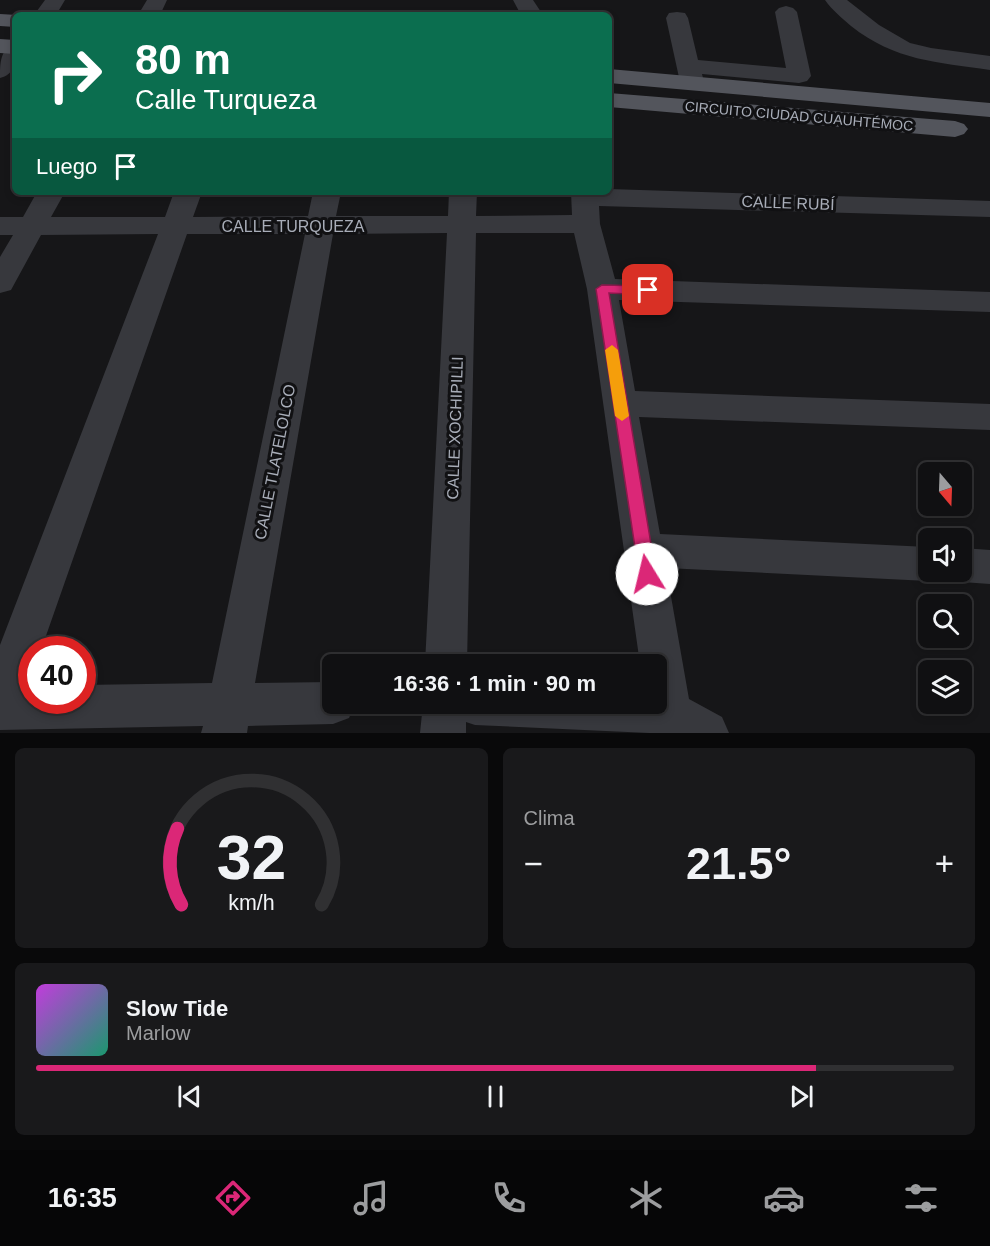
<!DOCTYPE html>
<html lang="es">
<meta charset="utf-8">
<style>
:root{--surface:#101012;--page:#19191b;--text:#f1f3f6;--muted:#9c9d9f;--line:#303032;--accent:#db2777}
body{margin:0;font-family:Helvetica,sans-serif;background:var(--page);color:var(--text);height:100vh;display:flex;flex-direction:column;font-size:22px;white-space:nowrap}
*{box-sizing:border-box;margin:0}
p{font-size:20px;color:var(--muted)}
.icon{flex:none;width:33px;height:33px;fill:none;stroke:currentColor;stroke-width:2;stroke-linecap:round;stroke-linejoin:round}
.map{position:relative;height:733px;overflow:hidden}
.drawer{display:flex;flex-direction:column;gap:15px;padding:15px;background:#09090a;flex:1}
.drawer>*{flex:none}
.guide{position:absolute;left:12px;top:12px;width:600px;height:183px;border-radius:9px;box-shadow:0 3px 9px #0003,0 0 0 2px var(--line);background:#0b6e4f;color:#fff;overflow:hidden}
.needle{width:39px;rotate:161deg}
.fabs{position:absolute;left:918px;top:462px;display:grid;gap:12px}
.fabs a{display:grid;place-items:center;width:54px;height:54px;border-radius:9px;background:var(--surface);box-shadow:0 3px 9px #0003,0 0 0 2px var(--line);font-size:30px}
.speed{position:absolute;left:18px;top:636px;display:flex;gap:12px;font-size:30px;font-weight:700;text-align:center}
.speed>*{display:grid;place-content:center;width:78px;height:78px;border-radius:50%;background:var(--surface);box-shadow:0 3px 9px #0003,0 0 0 2px var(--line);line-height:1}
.speed .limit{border:9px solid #d22;background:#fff;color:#111}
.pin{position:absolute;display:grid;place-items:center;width:51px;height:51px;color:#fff;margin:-26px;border-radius:12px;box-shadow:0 3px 9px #0006}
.me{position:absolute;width:66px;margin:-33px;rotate:351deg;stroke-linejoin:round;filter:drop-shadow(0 0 4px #0008)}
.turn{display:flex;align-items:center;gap:21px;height:126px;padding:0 24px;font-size:27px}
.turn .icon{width:78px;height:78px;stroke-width:2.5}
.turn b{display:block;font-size:42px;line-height:51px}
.then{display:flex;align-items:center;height:57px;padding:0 24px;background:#0003;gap:12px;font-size:22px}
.big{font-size:45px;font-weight:700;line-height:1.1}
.drawer .card{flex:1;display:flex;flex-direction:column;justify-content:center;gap:9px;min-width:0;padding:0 21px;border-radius:9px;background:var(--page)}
.drawer .dial{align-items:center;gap:0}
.dial svg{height:156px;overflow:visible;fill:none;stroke:var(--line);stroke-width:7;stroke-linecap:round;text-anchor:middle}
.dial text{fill:var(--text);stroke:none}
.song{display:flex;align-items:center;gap:18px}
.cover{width:72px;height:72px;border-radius:9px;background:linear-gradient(135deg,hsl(290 70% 55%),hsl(160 70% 35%))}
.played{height:6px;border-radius:3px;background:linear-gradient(90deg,var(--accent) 85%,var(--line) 85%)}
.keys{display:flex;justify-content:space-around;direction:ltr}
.heat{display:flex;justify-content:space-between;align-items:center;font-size:33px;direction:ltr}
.drawer .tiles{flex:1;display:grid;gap:15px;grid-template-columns:1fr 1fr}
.card:last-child{grid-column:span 2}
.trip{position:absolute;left:322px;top:654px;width:345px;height:60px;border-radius:9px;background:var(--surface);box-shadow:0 3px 9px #0003,0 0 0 2px var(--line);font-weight:700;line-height:60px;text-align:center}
.dock{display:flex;height:96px;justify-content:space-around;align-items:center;background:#060607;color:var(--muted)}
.dock .icon{width:42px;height:42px}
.dock .active{color:var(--accent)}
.dock b{font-size:27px;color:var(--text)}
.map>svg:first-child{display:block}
</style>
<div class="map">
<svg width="990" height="733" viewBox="0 0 990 733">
<rect width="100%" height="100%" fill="#161618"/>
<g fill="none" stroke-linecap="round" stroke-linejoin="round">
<path fill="#37383d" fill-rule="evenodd" d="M45,0H65L56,15H34Z
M147,0H167L160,15H138Z
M513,0H533L543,15H521Z
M825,0H847L879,25L910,43L931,48L990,56V70C937,62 895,61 851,26C842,18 832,10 825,0Z
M786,6L793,8L797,12L811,76L807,81L799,83L702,74L704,82L700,87L692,89L684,87L680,82L666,18L669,13L677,12L685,13L688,18L698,60L786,68L775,12L779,8Z
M15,44C15,59 17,74 0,78C0,63 0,49 15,44Z
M609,189L990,201V217L599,206L600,224L615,279L990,292V312L619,300L635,391L990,404V430L639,417L660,534L928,547V572H944L942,576L928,581L666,568L689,699L722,717L729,733H649L475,725L466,722V733H420L423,704H657V664H640L587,289L574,233H476L467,664H425L447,233L333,234L255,683L333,682V704H355L349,718L333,724L248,726L247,733H201L203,726L0,730V645L158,234L41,235L11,290L0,293V257L13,235H0V217H23L37,192H65L51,217H165L174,192H202L193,217L308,216L313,192H341L336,216H448L449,192H477L476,216L572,215L571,192H609ZM187,234H305L212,683L82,685V700H32V686H28L32,676V650H41Z
M962,548L990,550V584L962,582L948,577L945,572H962Z"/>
<path fill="#53555c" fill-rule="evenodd" d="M0,14L17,15L15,27L0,26Z
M0,39L15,40V54L0,53Z
M609,69L990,103V117L609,83Z
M609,93L955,121L964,124L968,129L964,134L955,137L609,107Z"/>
</g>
<path fill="#db2777" stroke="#8e194d" stroke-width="1.5" d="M602,285L648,286L654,290L648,295L609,293L656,574L653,579L647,581L642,579L639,574L596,289Z"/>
<path fill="#f59e0b" d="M612,345L618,350L629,416L622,421L615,416L605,350Z"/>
<g text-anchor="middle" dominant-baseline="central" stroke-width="6" stroke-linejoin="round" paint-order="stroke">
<g font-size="14" fill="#a8adb8" stroke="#111113">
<text transform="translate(799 116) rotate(5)">CIRCUITO CIUDAD CUAUHTÉMOC</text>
</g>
<g font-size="16" fill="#a8adb8" stroke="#111113">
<text transform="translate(788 203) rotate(2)">CALLE RUBÍ</text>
<text x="293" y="226">CALLE TURQUEZA</text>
<text transform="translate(455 428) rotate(-88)">CALLE XOCHIPILLI</text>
<text transform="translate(275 462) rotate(-79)">CALLE TLATELOLCO</text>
</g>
</g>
</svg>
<div class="fabs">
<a><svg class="needle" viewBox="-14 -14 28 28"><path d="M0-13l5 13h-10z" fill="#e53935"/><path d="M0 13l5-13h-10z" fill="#9c9d9f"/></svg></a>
<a><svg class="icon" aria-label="sound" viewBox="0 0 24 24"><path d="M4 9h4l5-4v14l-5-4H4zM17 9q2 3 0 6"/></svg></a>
<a><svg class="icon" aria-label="search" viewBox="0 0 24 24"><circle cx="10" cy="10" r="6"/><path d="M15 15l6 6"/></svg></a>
<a><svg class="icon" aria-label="layers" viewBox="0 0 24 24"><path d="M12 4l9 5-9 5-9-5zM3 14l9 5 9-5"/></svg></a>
</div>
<div class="speed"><div class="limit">40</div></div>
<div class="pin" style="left:648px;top:290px;background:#d93025"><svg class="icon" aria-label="arrive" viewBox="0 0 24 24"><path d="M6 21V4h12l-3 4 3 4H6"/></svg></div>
<svg class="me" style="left:647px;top:574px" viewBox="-20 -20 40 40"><circle r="19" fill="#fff"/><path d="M0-13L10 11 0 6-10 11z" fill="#db2777"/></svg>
<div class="trip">16:36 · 1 min · 90 m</div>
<div class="guide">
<div class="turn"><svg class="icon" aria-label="right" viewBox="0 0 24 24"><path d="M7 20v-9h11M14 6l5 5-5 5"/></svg><div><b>80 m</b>Calle Turqueza</div></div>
<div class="then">Luego<svg class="icon" aria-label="arrive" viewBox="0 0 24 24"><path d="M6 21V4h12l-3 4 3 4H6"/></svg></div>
</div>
</div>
<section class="drawer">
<div class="tiles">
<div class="card dial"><svg viewBox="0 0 100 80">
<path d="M14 69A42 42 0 1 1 86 69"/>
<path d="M14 69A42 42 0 0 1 12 30" stroke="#db2777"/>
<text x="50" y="56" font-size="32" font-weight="700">32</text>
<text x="50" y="72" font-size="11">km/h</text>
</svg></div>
<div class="card"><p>Clima</p>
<div class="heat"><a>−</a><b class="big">21.5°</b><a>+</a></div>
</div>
<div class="card">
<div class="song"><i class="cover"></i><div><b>Slow Tide</b><p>Marlow</p></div></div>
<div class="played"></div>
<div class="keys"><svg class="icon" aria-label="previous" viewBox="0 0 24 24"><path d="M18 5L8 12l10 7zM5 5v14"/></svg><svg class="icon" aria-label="pause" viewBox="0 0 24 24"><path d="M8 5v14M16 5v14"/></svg><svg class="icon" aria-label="next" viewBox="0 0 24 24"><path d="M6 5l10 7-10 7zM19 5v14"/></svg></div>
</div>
</div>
</section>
<nav class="dock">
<b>16:35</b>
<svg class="icon active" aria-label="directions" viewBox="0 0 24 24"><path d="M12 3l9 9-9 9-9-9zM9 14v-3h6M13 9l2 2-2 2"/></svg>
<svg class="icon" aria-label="music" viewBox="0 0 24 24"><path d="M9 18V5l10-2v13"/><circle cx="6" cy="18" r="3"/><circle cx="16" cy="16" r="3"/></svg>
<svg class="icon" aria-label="phone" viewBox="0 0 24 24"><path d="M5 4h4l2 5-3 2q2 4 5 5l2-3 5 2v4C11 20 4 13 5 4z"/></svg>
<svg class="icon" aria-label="climate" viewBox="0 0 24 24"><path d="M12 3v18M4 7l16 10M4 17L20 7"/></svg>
<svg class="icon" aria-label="car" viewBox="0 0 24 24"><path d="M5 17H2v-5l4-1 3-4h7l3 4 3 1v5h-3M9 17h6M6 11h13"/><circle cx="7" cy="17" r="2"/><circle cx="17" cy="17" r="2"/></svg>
<svg class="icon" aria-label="filters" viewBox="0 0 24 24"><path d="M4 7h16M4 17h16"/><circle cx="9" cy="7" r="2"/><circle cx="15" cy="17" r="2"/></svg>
</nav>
